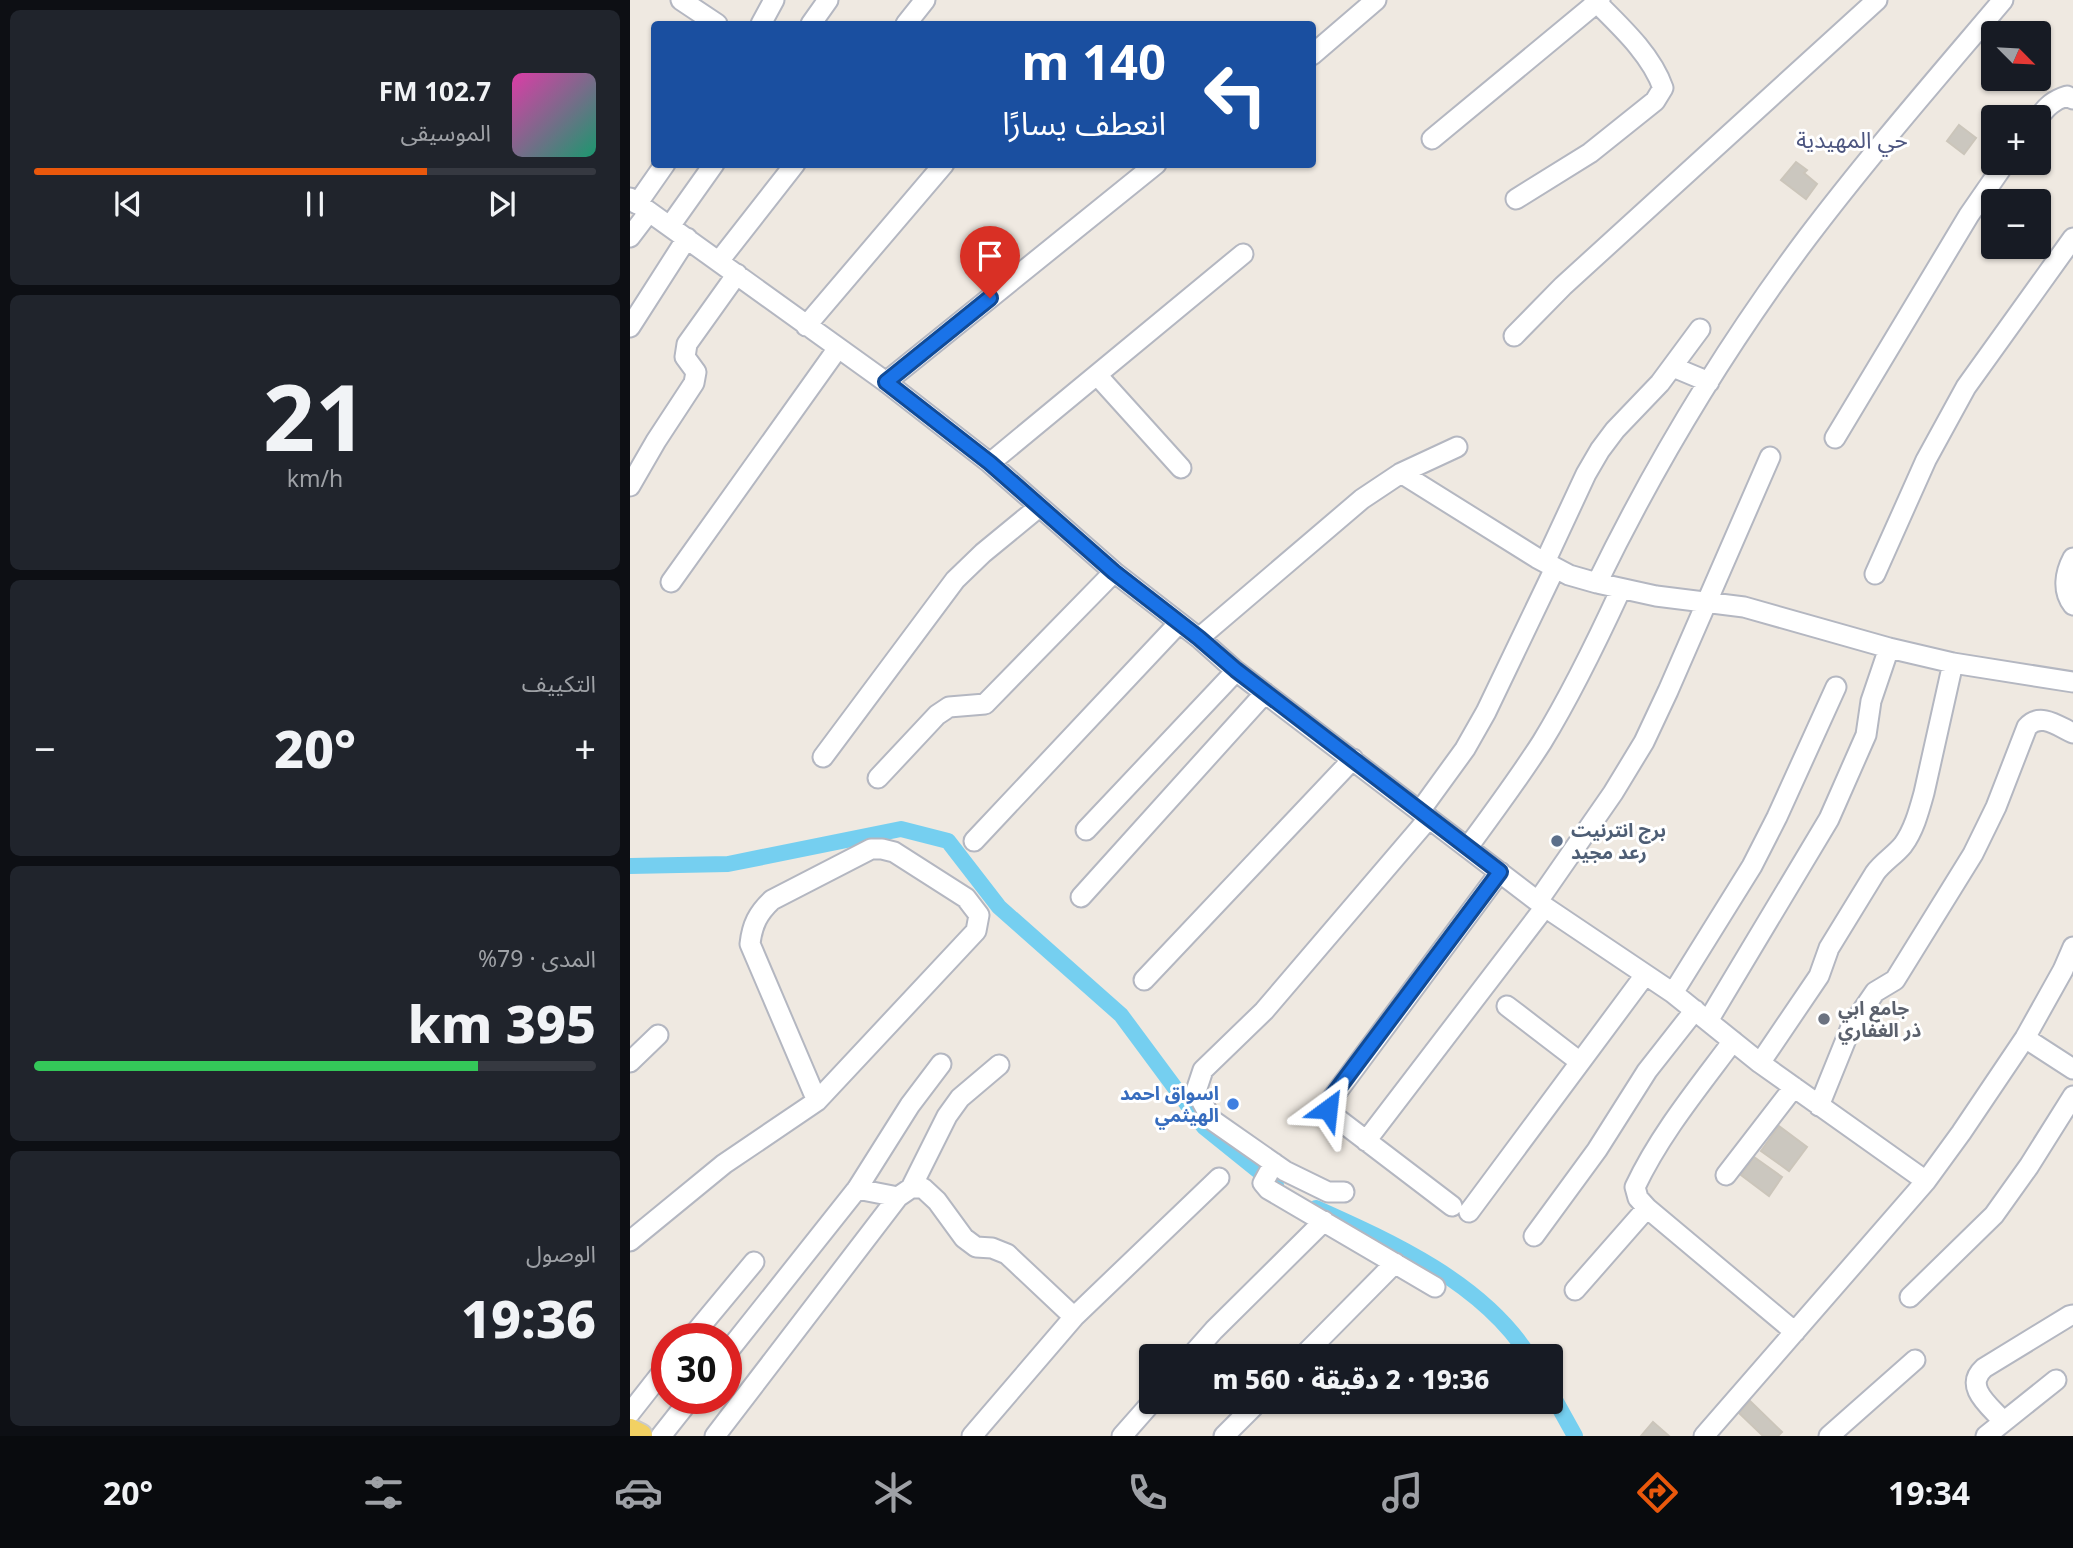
<!DOCTYPE html>
<html lang="ar">
<meta charset="utf-8">
<style>
:root{--surface:#171b24;--page:#20242c;--text:#f1f3f6;--muted:#9ea1a6;--line:#363941;--accent:#ea580c}
body{margin:0;font-family:"Noto Sans","Noto Sans Arabic",sans-serif;background:var(--page);color:var(--text);direction:rtl;height:100vh;display:flex;flex-direction:column;font-size:26px;white-space:nowrap}
*{box-sizing:border-box;margin:0}
p{font-size:23px;color:var(--muted)}
.icon{flex:none;width:38px;height:38px;fill:none;stroke:currentColor;stroke-width:2;stroke-linecap:round;stroke-linejoin:round}
.map{position:relative;flex:1;overflow:hidden;direction:ltr}
.panel{display:flex;flex-direction:column;gap:10px;padding:10px;background:#0d0f14;width:630px}
.panel>*{flex:none}
.top-card{position:absolute;left:21px;top:21px;width:665px;height:147px;border-radius:7px;box-shadow:0 2px 5px #0004;direction:rtl;background:#1a4fa0;color:#fff;overflow:hidden}
.needle{width:46px;rotate:114deg}
.controls{position:absolute;left:1351px;top:21px;display:grid;gap:14px}
.controls a{display:grid;place-items:center;width:70px;height:70px;border-radius:7px;background:var(--surface);box-shadow:0 2px 5px #0004;font-size:35px}
.speed{position:absolute;left:21px;top:1323px;display:flex;gap:14px;font-size:35px;font-weight:700;text-align:center}
.speed>*{display:grid;place-content:center;width:91px;height:91px;border-radius:50%;background:var(--surface);box-shadow:0 2px 5px #0004;line-height:1}
.speed .limit{border:10px solid #d22;background:#fff;color:#111}
.pin{position:absolute;display:grid;place-items:center;width:60px;height:60px;color:#fff;margin:-72px -30px;border-radius:50% 50% 50% 0;rotate:-45deg;box-shadow:0 0 7px #0007}
.pin .icon{rotate:45deg}
.me{position:absolute;width:77px;margin:-38px;rotate:30deg;stroke-linejoin:round;filter:drop-shadow(0 0 5px #0008)}
.turn{display:flex;align-items:center;gap:24px;height:147px;padding:0 35px;font-size:32px}
.turn .icon{width:91px;height:91px;stroke-width:2.5}
.turn b{display:block;font-size:49px;line-height:60px}
.big{font-size:52px;font-weight:800;line-height:1.1}
.panel .widget{flex:1;display:flex;flex-direction:column;justify-content:center;gap:10px;min-width:0;padding:0 24px;border-radius:10px;background:var(--page)}
.panel .dial{align-items:center;gap:0}
.dial b{font-size:91px;line-height:1}
.song{display:flex;align-items:center;gap:21px}
.cover{width:84px;height:84px;border-radius:10px;background:linear-gradient(135deg,hsl(320 70% 55%),hsl(160 70% 35%))}
.played{height:7px;border-radius:4px;background:linear-gradient(90deg,var(--accent) 70%,var(--line) 70%)}
.keys{display:flex;justify-content:space-around;direction:ltr}
.heat{display:flex;justify-content:space-between;align-items:center;font-size:38px;direction:ltr}
.charge{height:10px;border-radius:5px;background:linear-gradient(90deg,#34c759 79%,var(--line) 0)}
.trip{position:absolute;left:509px;top:1344px;width:424px;height:70px;border-radius:7px;background:var(--surface);box-shadow:0 2px 5px #0004;font-weight:800;line-height:70px;text-align:center;direction:rtl}
.tabs{display:flex;height:112px;justify-content:space-around;align-items:center;background:#090b0e;color:var(--muted)}
.tabs .icon{width:49px;height:49px}
.tabs .active{color:var(--accent)}
.tabs b{font-size:32px;color:var(--text)}
main{display:flex;flex:1;min-height:0}
.map>svg:first-child{display:block}
</style>
<main>
<div class="map">
<svg width="1443" height="1436" viewBox="0 0 1443 1436">
<rect width="100%" height="100%" fill="#efe9e1"/>
<g fill="none" stroke-linecap="round" stroke-linejoin="round">
<path stroke="#75cff0" stroke-width="16" d="M0,866L98,864L271,829L318,841L369,907L491,1015L574,1127L646,1185
M686,1208C762,1242 853,1283 899,1356
M920,1391L945,1436"/>
</g>
<path fill="#cbc7bf" stroke="#cbc5ba" stroke-width="2" d="M1329,125L1346,138L1334,154L1317,141Z
M1166,162L1177,170L1174,173L1187,184L1176,199L1151,180Z
M1149,1126L1177,1147L1159,1171L1131,1151Z
M1124,1157L1152,1177L1139,1196L1111,1175Z
M1120,1401L1152,1432L1148,1436H1133L1109,1413Z
M1023,1422L1039,1436H1011Z"/>
<g fill="none" stroke-linecap="round" stroke-linejoin="round">
<defs>
<path id="minor" d="M51,0L87,24
M131,24L144,0
M181,24L198,0
M276,24L295,0
M682,55L746,0
M1409,117C1417,106 1424,100 1437,96L1443,99
M802,139L970,0
M0,198L256,382L360,463L484,572L569,638L606,671L915,907L1043,993L1130,1063L1296,1181
M886,199L960,153L1025,101L1033,88C1021,54 990,26 964,0
M7,204L35,164
M40,226L84,164
M0,237L19,212
M89,261L165,164
M176,326L314,164
M0,327L57,238
M884,336L933,286L1247,0
M1043,367L1079,382
M467,375L551,468
M256,382L526,164
M1205,438L1339,215L1375,163
M360,463L613,254
M771,473L907,558L939,575L967,583L1026,596L1114,607L1259,648L1323,663L1443,682
M0,486L26,441L64,383L66,372L55,357L57,344L107,274
M1443,558C1435,573 1432,591 1443,605
M915,562L956,474L970,450L985,430L1030,383L1070,329
M1245,574L1296,460L1336,387L1443,238
M41,582L208,348
M967,583C1026,462 1096,346 1177,238C1239,156 1307,78 1373,0
M569,638L732,499L771,473L827,447
M193,757L325,580L353,553L409,507
M248,778L307,715L319,707L355,704L484,572
M790,811L835,749L856,712L925,568
M456,830L606,671
M344,841L549,623
M838,847C863,813 889,778 912,742C942,693 967,641 991,589
M451,897L635,693
M908,901L983,793L1014,742L1038,691L1140,457
M514,980L723,759
M1043,993L1122,866L1147,817L1206,687
M877,1006L950,1062
M1078,1021L1199,819L1236,735L1241,701L1259,648
M1395,1038L1443,1069
M1103,1041C1068,1088 1030,1134 1005,1187L1008,1198L1017,1208L1165,1332
M0,1062L28,1035
M1130,1063L1189,976L1199,948L1245,873C1253,862 1265,855 1273,845C1284,830 1289,811 1294,793L1323,663
M1189,1106L1221,1027L1245,992L1265,980L1343,854L1366,807L1397,727C1410,712 1428,726 1443,733
M736,1141L915,907
M644,1163L633,1183L638,1189L805,1287
M1096,1175L1164,1087
M281,1188L317,1116L330,1098L369,1065
M227,1189L268,1197
M714,1192H698L655,1171L582,1120L566,1091L573,1070L634,1011L799,818
M822,1206L700,1113L698,1104L870,872
M839,1212L1015,975
M904,1236L967,1150L1017,1071L1065,1010
M0,1241L94,1164L187,1101L346,931L349,915L336,898L264,852L252,849H241L142,900C128,913 122,925 120,944L187,1101
M945,1290L1017,1208
M1280,1297L1364,1215L1399,1166L1443,1096
M60,1339L124,1262
M96,1354L227,1189L280,1105L311,1064
M561,1356L584,1330L694,1221
M673,1356L765,1263
M0,1413L37,1366
M1373,1421C1360,1406 1333,1387 1354,1368L1439,1316L1443,1315
M31,1436L61,1398
M85,1436L268,1197L281,1188H293L307,1201L334,1238L346,1247L362,1248L377,1254L444,1317
M342,1436L444,1317L589,1178
M492,1436L522,1402
M594,1436L628,1402
M1074,1436L1296,1181L1331,1133L1395,1038L1433,970L1443,947
M1199,1436L1285,1360
M1356,1436L1426,1380"/>
<path id="major" d="M0,1431L10,1436"/>
</defs>
<use href="#minor" stroke="#b4b7c1" stroke-width="23"/>
<use href="#major" stroke="#c9c9c9" stroke-width="28"/>
<use href="#minor" stroke="#fff" stroke-width="19"/>
<use href="#major" stroke="#f2d163" stroke-width="24"/>
</g>
<g fill="none" stroke-linecap="round" stroke-linejoin="round">
<defs>
<path id="route" d="M360,298L256,382L360,463L484,572L569,638L606,670L870,872L701,1098L698,1109"/>
</defs>
<use href="#route" stroke="#114b97" stroke-width="18"/>
<use href="#route" stroke="#1a73e8" stroke-width="12"/>
</g>
<circle fill="#5c6f8a" stroke="#fff" stroke-width="2.5" cx="927" cy="841" r="7"/>
<circle fill="#6b7280" stroke="#fff" stroke-width="2.5" cx="1194" cy="1019" r="7"/>
<circle fill="#3f7fe0" stroke="#fff" stroke-width="2.5" cx="603" cy="1104" r="7"/>
<g text-anchor="middle" dominant-baseline="central" stroke-width="6" stroke-linejoin="round" paint-order="stroke">
<g font-size="19" font-weight="bold" fill="#4e5e75" stroke="#fff" text-anchor="start">
<text x="941" y="830">برج انترنيت<tspan x="941" dy="22">رعد مجيد</tspan></text>
</g>
<g font-size="19" font-weight="bold" fill="#5b616d" stroke="#fff" text-anchor="start">
<text x="1208" y="1008">جامع ابي<tspan x="1208" dy="22">ذر الغفاري</tspan></text>
</g>
<g font-size="19" font-weight="bold" fill="#366cbe" stroke="#fff" text-anchor="end">
<text x="589" y="1093">اسواق احمد<tspan x="589" dy="22">الهيثمي</tspan></text>
</g>
<g font-size="23" fill="#4d5680" stroke="#fff">
<text x="1222" y="139">حي المهيدية</text>
</g>
</g>
</svg>
<div class="controls">
<a><svg class="needle" viewBox="-14 -14 28 28"><path d="M0-13l5 13h-10z" fill="#e53935"/><path d="M0 13l5-13h-10z" fill="#9ea1a6"/></svg></a>
<a>+</a>
<a>−</a>
</div>
<div class="speed"><div class="limit">30</div></div>
<div class="pin" style="left:360px;top:298px;background:#d93025"><svg class="icon" aria-label="arrive" viewBox="0 0 24 24"><path d="M6 21V4h12l-3 4 3 4H6"/></svg></div>
<svg class="me" style="left:698px;top:1109px" viewBox="-20 -20 40 40"><path d="M0-17L14 15 0 8-14 15z" fill="#1a73e8" stroke="#fff" stroke-width="4"/></svg>
<div class="trip">19:36 · 2 دقيقة · 560 m</div>
<div class="top-card">
<div class="turn"><svg class="icon" aria-label="left" viewBox="0 0 24 24"><path d="M17 20v-9H6M10 6l-5 5 5 5"/></svg><div><b>140 m</b>انعطف يسارًا</div></div>
</div>
</div>
<section class="panel">
<div class="widget">
<div class="song"><i class="cover"></i><div><b>102.7 FM</b><p>الموسيقى</p></div></div>
<div class="played"></div>
<div class="keys"><svg class="icon" aria-label="previous" viewBox="0 0 24 24"><path d="M18 5L8 12l10 7zM5 5v14"/></svg><svg class="icon" aria-label="pause" viewBox="0 0 24 24"><path d="M8 5v14M16 5v14"/></svg><svg class="icon" aria-label="next" viewBox="0 0 24 24"><path d="M6 5l10 7-10 7zM19 5v14"/></svg></div>
</div>
<div class="widget dial"><b>21</b><p>km/h</p></div>
<div class="widget"><p>التكييف</p>
<div class="heat"><a>−</a><b class="big">20°</b><a>+</a></div>
</div>
<div class="widget"><p>المدى · 79%</p><b class="big">395 km</b><div class="charge"></div></div>
<div class="widget"><p>الوصول</p><b class="big">19:36</b></div>
</section>
</main>
<nav class="tabs">
<b>19:34</b>
<svg class="icon active" aria-label="directions" viewBox="0 0 24 24"><path d="M12 3l9 9-9 9-9-9zM9 14v-3h6M13 9l2 2-2 2"/></svg>
<svg class="icon" aria-label="music" viewBox="0 0 24 24"><path d="M9 18V5l10-2v13"/><circle cx="6" cy="18" r="3"/><circle cx="16" cy="16" r="3"/></svg>
<svg class="icon" aria-label="phone" viewBox="0 0 24 24"><path d="M5 4h4l2 5-3 2q2 4 5 5l2-3 5 2v4C11 20 4 13 5 4z"/></svg>
<svg class="icon" aria-label="climate" viewBox="0 0 24 24"><path d="M12 3v18M4 7l16 10M4 17L20 7"/></svg>
<svg class="icon" aria-label="car" viewBox="0 0 24 24"><path d="M5 17H2v-5l4-1 3-4h7l3 4 3 1v5h-3M9 17h6M6 11h13"/><circle cx="7" cy="17" r="2"/><circle cx="17" cy="17" r="2"/></svg>
<svg class="icon" aria-label="filters" viewBox="0 0 24 24"><path d="M4 7h16M4 17h16"/><circle cx="9" cy="7" r="2"/><circle cx="15" cy="17" r="2"/></svg>
<b>20°</b>
</nav>
